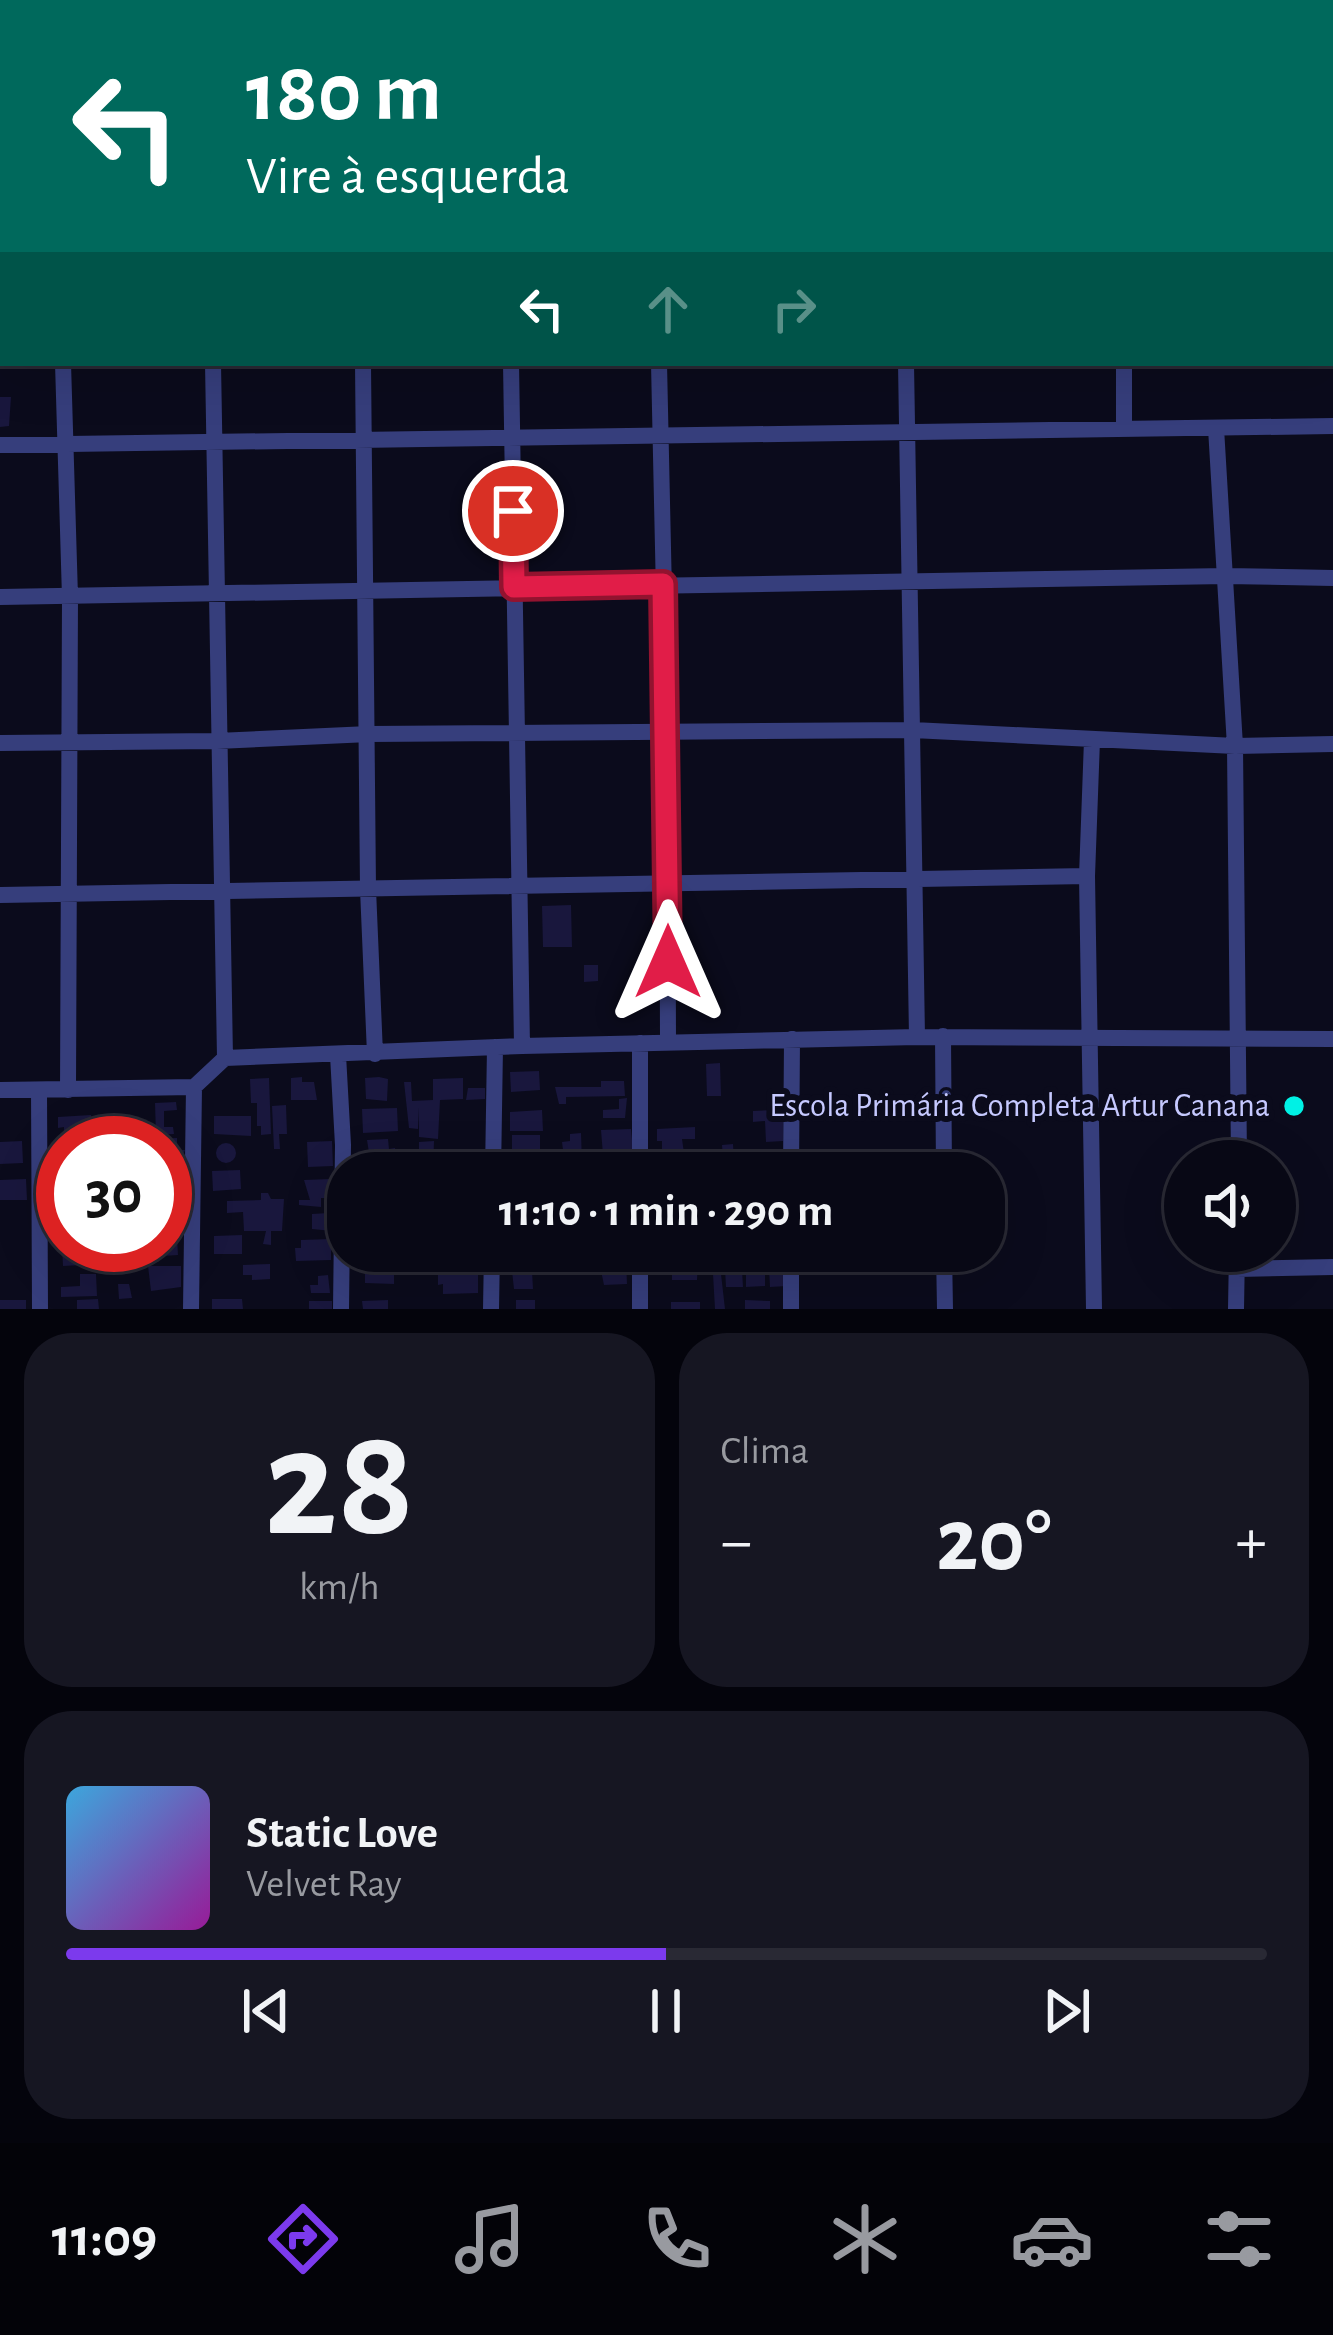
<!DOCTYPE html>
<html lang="pt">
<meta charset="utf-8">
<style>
:root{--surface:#080815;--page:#161622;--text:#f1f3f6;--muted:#989aa0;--line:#292934;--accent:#7c3aed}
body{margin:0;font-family:"Alegreya Sans",sans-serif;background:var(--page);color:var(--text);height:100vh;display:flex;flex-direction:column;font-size:45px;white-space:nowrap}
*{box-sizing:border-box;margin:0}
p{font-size:39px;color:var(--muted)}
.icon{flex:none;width:66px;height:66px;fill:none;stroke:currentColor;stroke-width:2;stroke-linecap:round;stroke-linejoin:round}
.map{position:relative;height:1309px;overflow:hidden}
.drawer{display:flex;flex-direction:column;gap:24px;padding:24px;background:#04040c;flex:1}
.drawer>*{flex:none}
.banner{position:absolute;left:0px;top:0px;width:1335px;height:366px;box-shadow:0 12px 48px #0002,0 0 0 3px var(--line);background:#00695c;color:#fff;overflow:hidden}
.tools{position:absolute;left:1164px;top:1140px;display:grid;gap:24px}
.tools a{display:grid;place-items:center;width:132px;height:132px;border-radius:50%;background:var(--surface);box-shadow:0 12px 48px #0002,0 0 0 3px var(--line);font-size:60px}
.speed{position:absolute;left:36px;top:1116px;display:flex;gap:24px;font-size:60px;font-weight:700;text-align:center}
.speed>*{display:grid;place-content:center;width:156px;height:156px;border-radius:50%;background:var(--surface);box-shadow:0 12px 48px #0002,0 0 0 3px var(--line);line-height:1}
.speed .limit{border:18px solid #d22;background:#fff;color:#111}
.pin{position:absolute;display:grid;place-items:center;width:102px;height:102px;color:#fff;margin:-51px;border:6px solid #fff;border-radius:50%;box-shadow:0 3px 12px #0007}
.me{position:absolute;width:132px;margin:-66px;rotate:0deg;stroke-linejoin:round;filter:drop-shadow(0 0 9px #0008)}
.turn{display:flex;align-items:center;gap:42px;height:252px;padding:0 48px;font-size:54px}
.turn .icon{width:156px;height:156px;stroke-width:2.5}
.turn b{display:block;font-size:84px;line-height:102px}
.lanes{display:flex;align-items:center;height:114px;padding:0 48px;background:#0003;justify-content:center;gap:60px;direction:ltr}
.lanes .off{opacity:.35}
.big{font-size:90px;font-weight:700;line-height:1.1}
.drawer .widget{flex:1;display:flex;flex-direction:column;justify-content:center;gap:18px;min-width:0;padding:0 42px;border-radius:48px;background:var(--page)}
.drawer .dial{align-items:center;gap:0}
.dial b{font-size:156px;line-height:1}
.song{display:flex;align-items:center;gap:36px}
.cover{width:144px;height:144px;border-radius:18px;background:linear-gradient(135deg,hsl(200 70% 55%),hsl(300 70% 35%))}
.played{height:12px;border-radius:6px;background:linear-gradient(90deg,var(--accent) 50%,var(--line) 50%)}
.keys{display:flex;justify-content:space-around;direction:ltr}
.heat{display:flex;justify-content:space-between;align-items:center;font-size:66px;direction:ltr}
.drawer .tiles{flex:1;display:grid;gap:24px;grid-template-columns:1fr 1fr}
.widget:last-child{grid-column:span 2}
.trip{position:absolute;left:327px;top:1152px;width:678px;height:120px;border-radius:48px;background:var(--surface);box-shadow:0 12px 48px #0002,0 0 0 3px var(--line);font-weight:700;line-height:120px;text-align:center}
.menu{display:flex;height:192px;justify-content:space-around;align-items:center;background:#030308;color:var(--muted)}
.menu .icon{width:84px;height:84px}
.menu .selected{color:var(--accent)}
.menu b{font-size:54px;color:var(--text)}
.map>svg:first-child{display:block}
</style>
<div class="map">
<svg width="1333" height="1309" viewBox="0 0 1333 1309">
<rect width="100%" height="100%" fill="#0b0b1c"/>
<path fill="#19173d" d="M0,397H11L9,426L0,427Z
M571,905L572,947H543L542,906Z
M584,965H598V981L584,982Z
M720,1063L721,1096H707L706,1064Z
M539,1071L540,1090L511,1092L510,1072Z
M302,1077V1082H314L317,1100H291V1078Z
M379,1077L388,1079L387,1101L366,1099L365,1078Z
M269,1078L271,1134L261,1135V1126H257V1103H251L250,1079Z
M463,1078V1099L440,1100L438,1139L419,1137V1107L418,1129L409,1128L404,1082H411L412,1101L433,1100V1079Z
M601,1081H624L625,1096L566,1097V1104H559L555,1087H601Z
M468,1088H485V1099L466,1100Z
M627,1098L625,1118H603V1110L619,1109V1099Z
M176,1102L177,1110L164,1111V1127H173L174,1134L156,1135L155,1103Z
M286,1105L287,1134H279L280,1149H274L272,1106Z
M397,1108L398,1131L363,1133L362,1109Z
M542,1110L543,1131H510V1112Z
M776,1110L777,1120H783V1141L766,1142L765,1121L753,1122V1111Z
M91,1115V1134L64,1135V1127L58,1128V1117Z
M214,1116H251V1136L214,1134Z
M695,1127V1139H682L685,1160H667V1154L662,1155V1141H657V1129Z
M631,1129L634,1161L594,1163L593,1155H603L601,1130Z
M581,1133L582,1163H571L570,1150H563L562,1142L570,1141V1134Z
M512,1135H540V1157L512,1158Z
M177,1138V1150H185L180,1162L165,1163V1143H146V1139Z
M388,1139L389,1149L395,1148L396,1158L370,1159L367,1140Z
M22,1141L23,1163L0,1164V1142Z
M332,1141L333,1166L308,1167L307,1142Z
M434,1141L433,1173H400L401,1159H419V1142Z
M216 1153a10 10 0 1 1 20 0a10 10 0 1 1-20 0Z
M733,1144L734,1160H723L722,1145Z
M557,1164L578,1166V1173H557Z
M240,1170L241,1189L213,1191L212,1171Z
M26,1179L27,1200H0V1180Z
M331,1179L332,1198H321V1207L299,1205V1200H310L304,1180Z
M261,1193H268L271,1199H284L282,1231H271V1245L263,1244L266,1231H244L243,1212L227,1213V1201L261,1200Z
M165,1212H174L178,1229L165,1230Z
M329,1213L333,1231L312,1229V1214Z
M242,1235V1254H214V1236Z
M165,1237H177L178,1255L163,1256Z
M331,1239V1260L296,1261L295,1248H301V1240Z
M62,1245H81L82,1265L63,1266Z
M456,1251H484V1258L456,1259Z
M564,1254H570V1261L575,1260L576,1269H562Z
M626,1260L627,1284L604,1285L599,1261Z
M698,1260L697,1280H672V1261Z
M394,1263V1284L365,1283V1264Z
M270,1264V1279L252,1280V1275H243V1265Z
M148,1266H181V1287L151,1291Z
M786,1267L787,1286L770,1287L769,1268Z
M765,1268V1286L746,1287V1269Z
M725,1269H742L743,1287H726Z
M478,1270V1293L443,1294V1284L438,1285V1272Z
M532,1270L533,1289H514L512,1271Z
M80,1274H96L97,1296L61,1297V1287L80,1286Z
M713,1274H721L725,1309H715Z
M328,1275L330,1293H311L310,1285H318V1276Z
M118,1284H129L132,1298L119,1299Z
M98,1299L99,1309H77V1300Z
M212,1299H242L243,1309H212Z
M0,1300H26V1309H0Z
M388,1300V1309H363L362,1301Z
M516,1300H535V1309H516Z
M745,1300L770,1301V1309H745Z
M309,1301H332V1309H309Z
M671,1302H700V1309H671Z"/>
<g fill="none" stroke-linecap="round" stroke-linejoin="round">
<path stroke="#363e7c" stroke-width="16" d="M19,0L20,3
M214,0L228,3
M336,0V3
M500,0V3
M647,0L648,3
M270,3L281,0
M793,3L794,0
M947,3L948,0
M1126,3V0
M1332,125H1333
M0,140H3
M1332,279H1333
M0,294H3
M63,363L70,597L68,1090
M213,363L225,1058
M363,363L368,889L375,1054
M511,363L522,1046
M659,363L667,733L668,1042
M906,363L917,1037
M1124,428V363
M1216,428L1235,746L1239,1161
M0,445L1333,426
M0,597L1226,576L1333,578
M1092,740L1087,876L1094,1309
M0,743L217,741L369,734L913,730L1235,746L1333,744
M0,895L1087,876
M943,1036L944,1173
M338,1055L343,1145L341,1309
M0,1090L194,1087L225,1058L522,1046L917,1037L1333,1039
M39,1090L40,1309
M493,1173L495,1047
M640,1173V1043
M791,1173L792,1039
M944,1251L945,1309
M1237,1269L1333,1267
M191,1309L194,1087
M491,1309L492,1251
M640,1309V1251
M791,1309V1251
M1236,1309L1237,1251"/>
</g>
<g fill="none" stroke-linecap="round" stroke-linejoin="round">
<defs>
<path id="route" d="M513,511L514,587L663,584L668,962"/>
</defs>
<use href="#route" stroke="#92132f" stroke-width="30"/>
<use href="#route" stroke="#e11d48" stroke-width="21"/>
</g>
<circle fill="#00f1e5" stroke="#0b0b1c" stroke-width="4.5" cx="1294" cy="1106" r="12"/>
<g text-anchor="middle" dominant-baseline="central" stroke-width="12" stroke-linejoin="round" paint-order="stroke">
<g font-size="33" fill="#c6c9ff" stroke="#0b0b1c" text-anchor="end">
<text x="1270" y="1106">Escola Primária Completa Artur Canana</text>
</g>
</g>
</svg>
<div class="tools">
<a><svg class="icon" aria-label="sound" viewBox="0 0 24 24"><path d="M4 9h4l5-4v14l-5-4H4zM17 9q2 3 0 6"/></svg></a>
</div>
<div class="speed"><div class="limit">30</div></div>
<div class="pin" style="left:513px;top:511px;background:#d93025"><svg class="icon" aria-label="arrive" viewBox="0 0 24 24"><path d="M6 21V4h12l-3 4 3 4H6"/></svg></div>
<svg class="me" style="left:668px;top:962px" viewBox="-20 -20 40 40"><path d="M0-17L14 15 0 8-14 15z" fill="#e11d48" stroke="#fff" stroke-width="4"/></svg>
<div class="trip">11:10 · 1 min · 290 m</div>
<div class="banner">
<div class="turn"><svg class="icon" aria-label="left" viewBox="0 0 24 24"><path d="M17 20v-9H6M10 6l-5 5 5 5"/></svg><div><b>180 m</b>Vire à esquerda</div></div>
<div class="lanes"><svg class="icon" aria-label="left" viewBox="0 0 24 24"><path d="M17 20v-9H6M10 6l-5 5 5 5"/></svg><svg class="icon off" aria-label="ahead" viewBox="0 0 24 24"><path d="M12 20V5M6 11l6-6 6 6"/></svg><svg class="icon off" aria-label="right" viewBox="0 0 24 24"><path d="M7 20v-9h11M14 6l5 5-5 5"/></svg></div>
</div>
</div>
<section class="drawer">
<div class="tiles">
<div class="widget dial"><b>28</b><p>km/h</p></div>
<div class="widget"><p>Clima</p>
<div class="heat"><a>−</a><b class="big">20°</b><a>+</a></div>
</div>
<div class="widget">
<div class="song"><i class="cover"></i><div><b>Static Love</b><p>Velvet Ray</p></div></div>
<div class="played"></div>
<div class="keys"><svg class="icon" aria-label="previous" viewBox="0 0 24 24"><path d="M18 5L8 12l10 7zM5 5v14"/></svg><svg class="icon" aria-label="pause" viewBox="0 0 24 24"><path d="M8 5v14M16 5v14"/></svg><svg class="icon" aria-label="next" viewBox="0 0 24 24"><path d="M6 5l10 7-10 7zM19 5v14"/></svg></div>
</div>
</div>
</section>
<nav class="menu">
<b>11:09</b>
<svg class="icon selected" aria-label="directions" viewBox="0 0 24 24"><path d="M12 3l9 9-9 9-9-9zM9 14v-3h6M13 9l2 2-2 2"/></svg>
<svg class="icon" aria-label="music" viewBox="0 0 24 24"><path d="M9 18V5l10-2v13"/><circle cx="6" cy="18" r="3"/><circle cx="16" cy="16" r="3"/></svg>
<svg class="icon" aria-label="phone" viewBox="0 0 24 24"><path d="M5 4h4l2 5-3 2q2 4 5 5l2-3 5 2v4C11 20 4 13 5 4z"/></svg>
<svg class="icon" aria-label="climate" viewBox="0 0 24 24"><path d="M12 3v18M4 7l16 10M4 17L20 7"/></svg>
<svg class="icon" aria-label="car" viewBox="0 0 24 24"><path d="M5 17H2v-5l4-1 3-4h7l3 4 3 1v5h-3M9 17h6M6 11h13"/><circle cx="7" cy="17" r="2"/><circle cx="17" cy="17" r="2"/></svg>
<svg class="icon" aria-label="filters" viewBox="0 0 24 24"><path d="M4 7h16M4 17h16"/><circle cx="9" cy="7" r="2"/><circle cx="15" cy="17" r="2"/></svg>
</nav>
